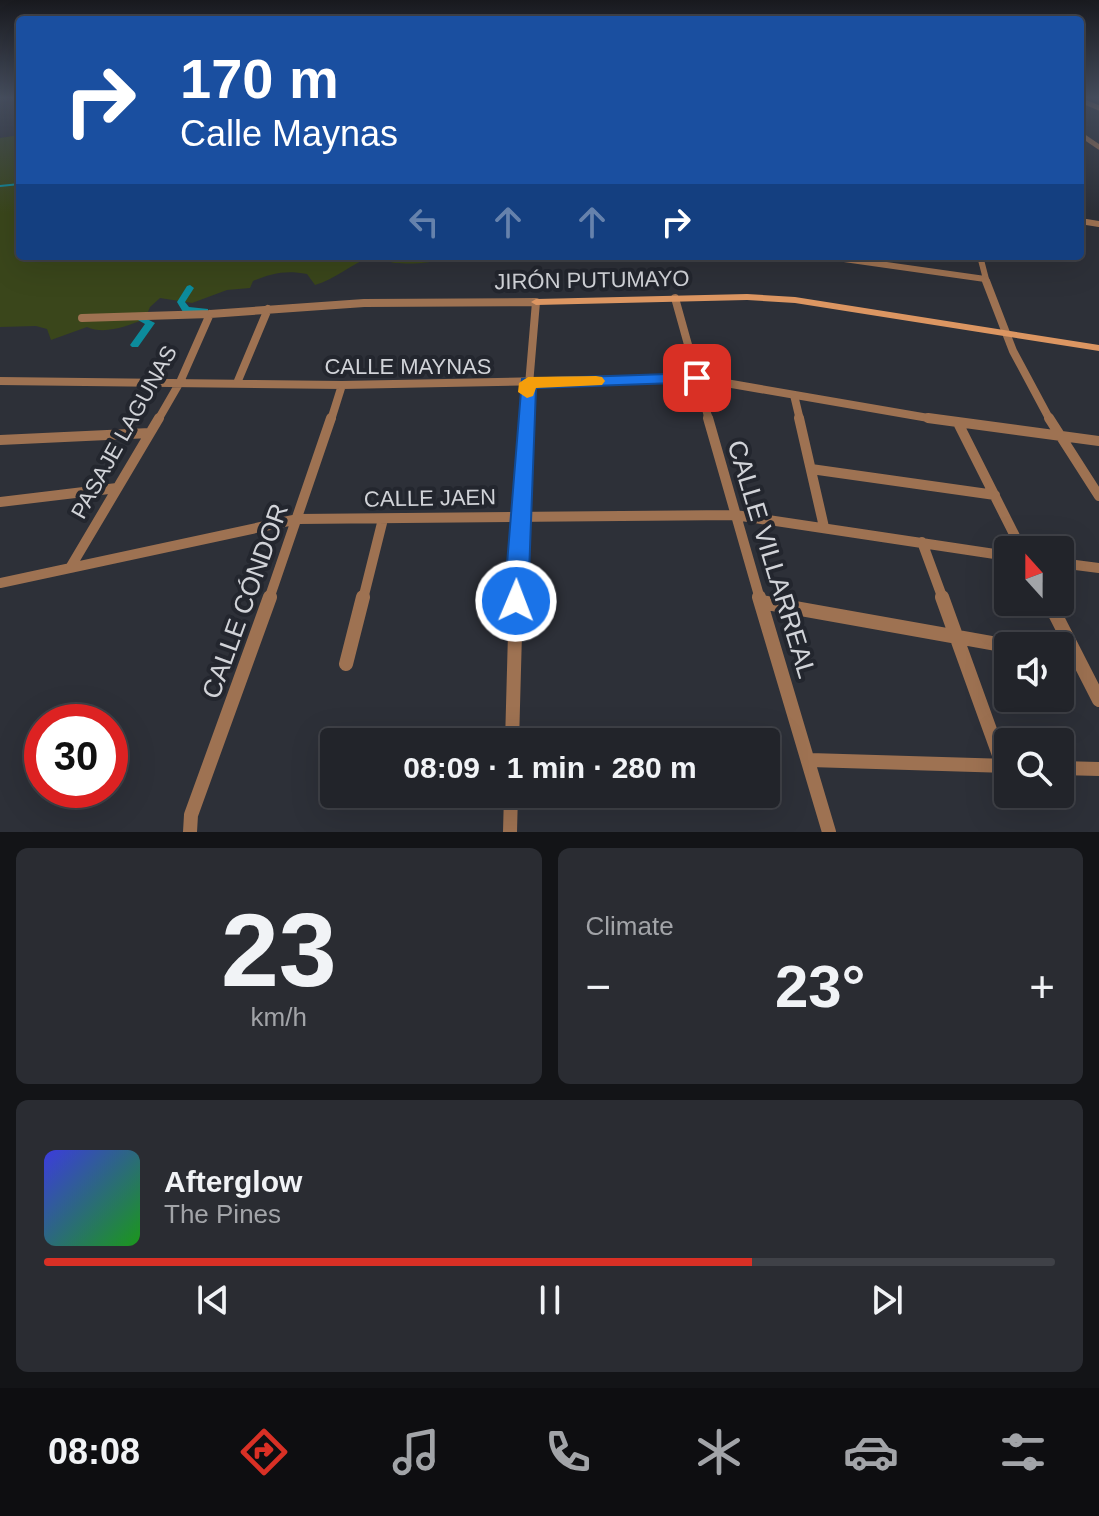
<!DOCTYPE html>
<meta charset="utf-8">
<style>
:root{--surface:#22242a;--page:#2a2c32;--text:#f1f3f6;--muted:#a2a4a8;--line:#3f4147;--accent:#d93025}
body{margin:0;font-family:Helvetica,sans-serif;background:var(--page);color:var(--text);height:100vh;display:flex;flex-direction:column;font-size:30px;white-space:nowrap}
*{box-sizing:border-box;margin:0}
p{font-size:26px;color:var(--muted)}
.icon{flex:none;width:44px;height:44px;fill:none;stroke:currentColor;stroke-width:2;stroke-linecap:round;stroke-linejoin:round}
.map{position:relative;height:832px;overflow:hidden}
.sheet{display:flex;flex-direction:column;gap:16px;padding:16px;background:#131417;flex:1}
.sheet>*{flex:none}
.guide{position:absolute;left:16px;top:16px;width:1068px;height:244px;border-radius:8px;box-shadow:0 8px 32px #0002,0 0 0 2px var(--line);background:#1a4fa0;color:#fff;overflow:hidden}
.needle{width:52px;rotate:339deg}
.buttons{position:absolute;left:994px;top:536px;display:grid;gap:16px}
.buttons a{display:grid;place-items:center;width:80px;height:80px;border-radius:8px;background:var(--surface);box-shadow:0 8px 32px #0002,0 0 0 2px var(--line);font-size:40px}
.speed{position:absolute;left:24px;top:704px;display:flex;gap:16px;font-size:40px;font-weight:700;text-align:center}
.speed>*{display:grid;place-content:center;width:104px;height:104px;border-radius:50%;background:var(--surface);box-shadow:0 8px 32px #0002,0 0 0 2px var(--line);line-height:1}
.speed .limit{border:12px solid #d22;background:#fff;color:#111}
.pin{position:absolute;display:grid;place-items:center;width:68px;height:68px;color:#fff;margin:-34px;border-radius:16px;box-shadow:0 4px 12px #0006}
.me{position:absolute;width:88px;margin:-44px;rotate:1deg;stroke-linejoin:round;filter:drop-shadow(0 0 6px #0008)}
.turn{display:flex;align-items:center;gap:28px;height:168px;padding:0 32px;font-size:36px}
.turn .icon{width:104px;height:104px;stroke-width:2.5}
.turn b{display:block;font-size:56px;line-height:68px}
.lanes{display:flex;align-items:center;height:76px;padding:0 32px;background:#0003;justify-content:center;gap:40px;direction:ltr}
.lanes .off{opacity:.35}
.big{font-size:60px;font-weight:700;line-height:1.1}
.sheet .tile{flex:1;display:flex;flex-direction:column;justify-content:center;gap:12px;min-width:0;padding:0 28px;border-radius:12px;background:var(--page)}
.sheet .dial{align-items:center;gap:0}
.dial b{font-size:104px;line-height:1}
.song{display:flex;align-items:center;gap:24px}
.cover{width:96px;height:96px;border-radius:12px;background:linear-gradient(135deg,hsl(240 70% 55%),hsl(120 70% 35%))}
.played{height:8px;border-radius:4px;background:linear-gradient(90deg,var(--accent) 70%,var(--line) 70%)}
.keys{display:flex;justify-content:space-around;direction:ltr}
.heat{display:flex;justify-content:space-between;align-items:center;font-size:44px;direction:ltr}
.sheet .tiles{flex:1;display:grid;gap:16px;grid-template-columns:1fr 1fr}
.tile:last-child{grid-column:span 2}
.trip{position:absolute;left:320px;top:728px;width:460px;height:80px;border-radius:8px;background:var(--surface);box-shadow:0 8px 32px #0002,0 0 0 2px var(--line);font-weight:700;line-height:80px;text-align:center}
.dock{display:flex;height:128px;justify-content:space-around;align-items:center;background:#0e0e11;color:var(--muted)}
.dock .icon{width:56px;height:56px}
.dock .selected{color:var(--accent)}
.dock b{font-size:36px;color:var(--text)}
.map>svg:first-child{display:block}
</style>
<div class="map">
<svg width="1099" height="832" viewBox="0 0 1099 832">
<rect width="100%" height="100%" fill="#2d3038"/>
<path fill="#3a461b" d="M20,135V256H445L446,257C433,264 410,264 395,263C385,262 382,254 372,257C351,263 335,280 315,285L307,274C285,270 273,273 253,281L250,288L227,290L192,303L160,298L150,307L145,319C127,326 105,335 87,327L51,340L47,329L36,326L0,327V138Z"/>
<g fill="none" stroke-linecap="round" stroke-linejoin="round">
<path stroke="#0c8b9c" stroke-width="2" d="M0,186L20,184"/>
<path fill="#0c8b9c" fill-rule="evenodd" d="M190,285L194,288L185,302L189,307L208,309V313L183,312L177,302L187,286Z
M143,317L155,323L138,347H132L130,345L145,324L138,320Z"/>
<path stroke="#9e7252" stroke-width="5" d="M1080,100L1099,108
M1080,134L1099,147"/>
<path stroke="#9e7252" stroke-width="6" d="M1080,221L1099,224
M823,256L985,279
M980,256L987,283"/>
<path stroke="#9e7252" stroke-width="8" d="M986,281L1013,351L1050,420
M675,298L709,420
M82,318L210,314L364,303L536,302L526,420
M0,381L342,385L697,378L940,420
M237,383L268,309
M794,395L800,420
M158,420L180,382L210,314
M331,420L342,385"/>
<path stroke="#9e7252" stroke-width="10" d="M708,418L760,599
M799,418L824,527
M928,418L1099,441
M1049,418L1099,496
M958,423L1022,550
M0,440L150,433
M811,469L995,495
M0,502L117,488
M922,542L943,599
M1060,563L1099,568
M70,568L159,418
M0,583L298,519L735,515L1008,556
M269,599L331,418
M363,599L383,519
M516,599L518,517L526,418"/>
<path stroke="#9e7252" stroke-width="14" d="M759,597L829,832
M942,597L1003,766
M761,602L1008,646
M1049,602L1099,700
M1060,654L1076,656
M346,664L363,597
M512,742L516,597
M810,760L1008,766
M1060,768L1099,769
M190,832L191,815L270,597
M510,832L511,794"/>
<path fill="#dc9662" fill-rule="evenodd" d="M747,294L795,297L1099,345V351L795,303L747,300L536,305L531,302L536,299Z"/>
</g>
<linearGradient id="sky" x2="0" y2="1"><stop stop-color="#191a1f"/><stop offset="0.46" stop-color="#464e5e"/><stop offset="1" stop-color="#464e5e" stop-opacity="0"/></linearGradient>
<rect width="1099" height="213" fill="url(#sky)"/>
<path fill="#1a73e8" stroke="#114b97" stroke-width="2" d="M697,373L703,375L705,378L703,382L536,388L528,601L525,609L516,612L508,609L504,601L522,379Z"/>
<path fill="#f59e0b" d="M596,376L602,377L605,381L602,385L536,388L533,396L527,398L518,392L519,383L528,377Z"/>
<g text-anchor="middle" dominant-baseline="central" stroke-width="8" stroke-linejoin="round" paint-order="stroke">
<g font-size="22" fill="#d1d3d8" stroke="#23262e">
<text transform="translate(592 280) rotate(-1)">JIRÓN PUTUMAYO</text>
<text x="408" y="366">CALLE MAYNAS</text>
<text transform="translate(124 432) rotate(-61)">PASAJE LAGUNAS</text>
<text transform="translate(430 498) rotate(-1)">CALLE JAEN</text>
</g>
<g font-size="26" fill="#d1d3d8" stroke="#23262e">
<text transform="translate(772 559) rotate(73)">CALLE VILLARREAL</text>
<text transform="translate(245 601) rotate(-70)">CALLE CÓNDOR</text>
</g>
</g>
</svg>
<div class="buttons">
<a><svg class="needle" viewBox="-14 -14 28 28"><path d="M0-13l5 13h-10z" fill="#e53935"/><path d="M0 13l5-13h-10z" fill="#a2a4a8"/></svg></a>
<a><svg class="icon" aria-label="sound" viewBox="0 0 24 24"><path d="M4 9h4l5-4v14l-5-4H4zM17 9q2 3 0 6"/></svg></a>
<a><svg class="icon" aria-label="search" viewBox="0 0 24 24"><circle cx="10" cy="10" r="6"/><path d="M15 15l6 6"/></svg></a>
</div>
<div class="speed"><div class="limit">30</div></div>
<div class="pin" style="left:697px;top:378px;background:#d93025"><svg class="icon" aria-label="arrive" viewBox="0 0 24 24"><path d="M6 21V4h12l-3 4 3 4H6"/></svg></div>
<svg class="me" style="left:516px;top:601px" viewBox="-20 -20 40 40"><circle r="17" fill="#1a73e8" stroke="#fff" stroke-width="3"/><path d="M0-11L8 9 0 5-8 9z" fill="#fff"/></svg>
<div class="trip">08:09 · 1 min · 280 m</div>
<div class="guide">
<div class="turn"><svg class="icon" aria-label="right" viewBox="0 0 24 24"><path d="M7 20v-9h11M14 6l5 5-5 5"/></svg><div><b>170 m</b>Calle Maynas</div></div>
<div class="lanes"><svg class="icon off" aria-label="left" viewBox="0 0 24 24"><path d="M17 20v-9H6M10 6l-5 5 5 5"/></svg><svg class="icon off" aria-label="ahead" viewBox="0 0 24 24"><path d="M12 20V5M6 11l6-6 6 6"/></svg><svg class="icon off" aria-label="ahead" viewBox="0 0 24 24"><path d="M12 20V5M6 11l6-6 6 6"/></svg><svg class="icon" aria-label="right" viewBox="0 0 24 24"><path d="M7 20v-9h11M14 6l5 5-5 5"/></svg></div>
</div>
</div>
<section class="sheet">
<div class="tiles">
<div class="tile dial"><b>23</b><p>km/h</p></div>
<div class="tile"><p>Climate</p>
<div class="heat"><a>−</a><b class="big">23°</b><a>+</a></div>
</div>
<div class="tile">
<div class="song"><i class="cover"></i><div><b>Afterglow</b><p>The Pines</p></div></div>
<div class="played"></div>
<div class="keys"><svg class="icon" aria-label="previous" viewBox="0 0 24 24"><path d="M18 5L8 12l10 7zM5 5v14"/></svg><svg class="icon" aria-label="pause" viewBox="0 0 24 24"><path d="M8 5v14M16 5v14"/></svg><svg class="icon" aria-label="next" viewBox="0 0 24 24"><path d="M6 5l10 7-10 7zM19 5v14"/></svg></div>
</div>
</div>
</section>
<nav class="dock">
<b>08:08</b>
<svg class="icon selected" aria-label="directions" viewBox="0 0 24 24"><path d="M12 3l9 9-9 9-9-9zM9 14v-3h6M13 9l2 2-2 2"/></svg>
<svg class="icon" aria-label="music" viewBox="0 0 24 24"><path d="M9 18V5l10-2v13"/><circle cx="6" cy="18" r="3"/><circle cx="16" cy="16" r="3"/></svg>
<svg class="icon" aria-label="phone" viewBox="0 0 24 24"><path d="M5 4h4l2 5-3 2q2 4 5 5l2-3 5 2v4C11 20 4 13 5 4z"/></svg>
<svg class="icon" aria-label="climate" viewBox="0 0 24 24"><path d="M12 3v18M4 7l16 10M4 17L20 7"/></svg>
<svg class="icon" aria-label="car" viewBox="0 0 24 24"><path d="M5 17H2v-5l4-1 3-4h7l3 4 3 1v5h-3M9 17h6M6 11h13"/><circle cx="7" cy="17" r="2"/><circle cx="17" cy="17" r="2"/></svg>
<svg class="icon" aria-label="filters" viewBox="0 0 24 24"><path d="M4 7h16M4 17h16"/><circle cx="9" cy="7" r="2"/><circle cx="15" cy="17" r="2"/></svg>
</nav>
